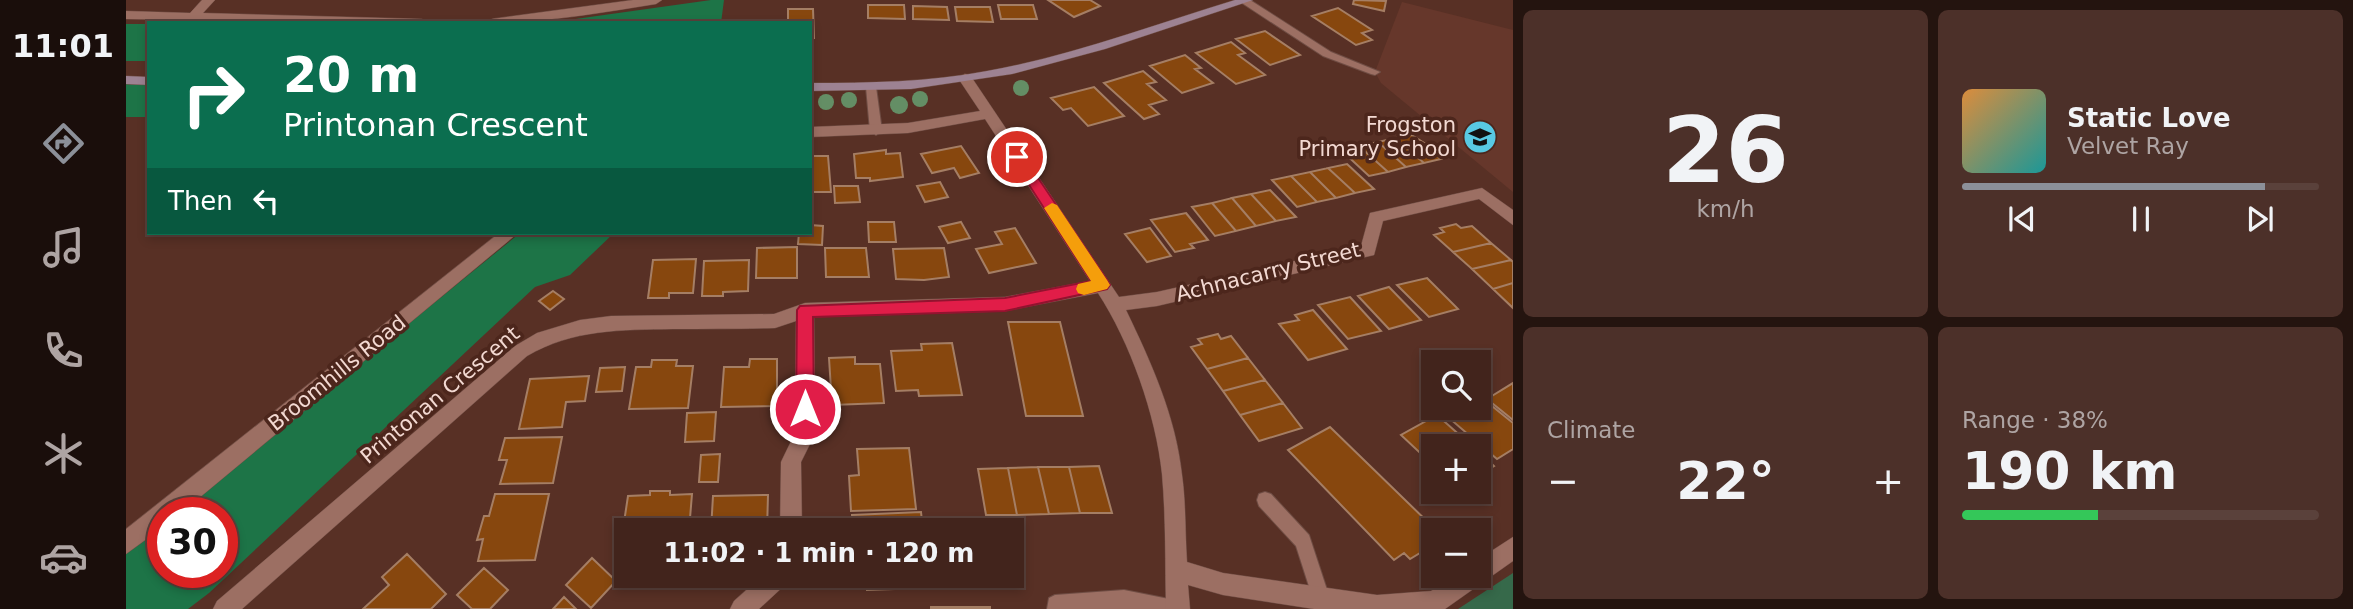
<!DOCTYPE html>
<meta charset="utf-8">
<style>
:root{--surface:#42241c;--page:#4c3029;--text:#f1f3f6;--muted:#aea4a3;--line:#5a413b;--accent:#8c9099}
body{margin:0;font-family:"DejaVu Sans",sans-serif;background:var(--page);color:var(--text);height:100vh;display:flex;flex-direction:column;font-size:26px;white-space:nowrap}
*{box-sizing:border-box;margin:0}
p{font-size:23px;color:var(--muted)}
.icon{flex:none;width:38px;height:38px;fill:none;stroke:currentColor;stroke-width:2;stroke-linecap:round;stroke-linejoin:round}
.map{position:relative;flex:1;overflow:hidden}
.drawer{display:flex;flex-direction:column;gap:10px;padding:10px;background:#24140f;width:840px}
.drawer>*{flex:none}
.guide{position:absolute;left:21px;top:21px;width:665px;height:214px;border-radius:0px;box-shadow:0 4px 10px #0003,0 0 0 2px var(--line);background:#0b6e4f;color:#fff;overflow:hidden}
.controls{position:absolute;left:1295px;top:350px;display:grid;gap:14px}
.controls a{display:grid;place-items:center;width:70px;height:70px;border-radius:0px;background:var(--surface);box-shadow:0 4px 10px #0003,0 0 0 2px var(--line);font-size:35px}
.speed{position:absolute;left:21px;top:497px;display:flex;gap:14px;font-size:35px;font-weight:700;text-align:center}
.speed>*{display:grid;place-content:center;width:91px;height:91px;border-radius:50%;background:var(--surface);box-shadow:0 4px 10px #0003,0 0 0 2px var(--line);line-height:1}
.speed .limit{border:10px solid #d22;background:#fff;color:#111}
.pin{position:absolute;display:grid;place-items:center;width:60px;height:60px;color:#fff;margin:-30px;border:4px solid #fff;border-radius:50%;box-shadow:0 2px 7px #0007}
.me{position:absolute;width:77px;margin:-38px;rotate:0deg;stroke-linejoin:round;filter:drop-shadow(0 0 5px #0008)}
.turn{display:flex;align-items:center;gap:24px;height:147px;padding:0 21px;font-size:32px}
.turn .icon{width:91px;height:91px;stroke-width:2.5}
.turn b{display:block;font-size:49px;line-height:60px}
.then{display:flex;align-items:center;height:66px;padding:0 21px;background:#0003;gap:14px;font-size:26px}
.big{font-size:52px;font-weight:700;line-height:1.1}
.drawer .widget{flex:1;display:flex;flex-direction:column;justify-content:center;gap:10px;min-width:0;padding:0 24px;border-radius:10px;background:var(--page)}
.drawer .dial{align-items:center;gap:0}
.dial b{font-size:91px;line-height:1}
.song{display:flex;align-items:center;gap:21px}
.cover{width:84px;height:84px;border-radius:10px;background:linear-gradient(135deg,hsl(30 70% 55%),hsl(180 70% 35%))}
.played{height:7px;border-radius:4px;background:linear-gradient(90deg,var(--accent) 85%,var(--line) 85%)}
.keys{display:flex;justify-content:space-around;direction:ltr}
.heat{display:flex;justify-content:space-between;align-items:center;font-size:38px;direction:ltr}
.charge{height:10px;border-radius:5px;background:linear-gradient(90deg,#34c759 38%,var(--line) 0)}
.drawer .tiles{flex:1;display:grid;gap:10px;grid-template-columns:repeat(2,1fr)}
.trip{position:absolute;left:488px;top:518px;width:410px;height:70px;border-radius:0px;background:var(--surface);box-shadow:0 4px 10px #0003,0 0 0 2px var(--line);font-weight:700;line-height:70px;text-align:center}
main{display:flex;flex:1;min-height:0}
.menu{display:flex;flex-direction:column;width:126px;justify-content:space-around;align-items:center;background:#1a0e0b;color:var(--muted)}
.menu .icon{width:49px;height:49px}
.menu .selected{color:var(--accent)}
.menu b{font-size:32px;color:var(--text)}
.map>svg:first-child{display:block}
</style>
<main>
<nav class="menu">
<b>11:01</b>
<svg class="icon selected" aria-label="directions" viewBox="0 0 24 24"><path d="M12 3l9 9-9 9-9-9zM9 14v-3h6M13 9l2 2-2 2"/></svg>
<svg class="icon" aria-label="music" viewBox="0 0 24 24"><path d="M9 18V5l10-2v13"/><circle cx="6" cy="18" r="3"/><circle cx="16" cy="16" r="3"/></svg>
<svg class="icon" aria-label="phone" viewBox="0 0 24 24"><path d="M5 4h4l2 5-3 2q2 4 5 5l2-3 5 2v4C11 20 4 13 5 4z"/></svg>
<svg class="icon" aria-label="climate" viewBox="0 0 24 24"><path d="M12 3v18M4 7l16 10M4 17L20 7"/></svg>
<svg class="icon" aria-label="car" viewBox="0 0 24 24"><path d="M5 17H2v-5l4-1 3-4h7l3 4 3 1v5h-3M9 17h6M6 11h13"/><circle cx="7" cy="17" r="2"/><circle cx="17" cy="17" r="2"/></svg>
</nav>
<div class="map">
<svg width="1387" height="609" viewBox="0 0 1387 609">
<rect width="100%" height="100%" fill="#583025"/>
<path fill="#66372b" d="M1276,2L1387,30V192L1255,83L1249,72Z"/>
<path fill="#36694a" d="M1387,573V609H1332Z"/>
<path fill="#1d7447" d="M585,0H598L595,23H421Z
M0,24H23V61H0Z
M0,80L23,81V117H0Z
M394,233H488L444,275L409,287L83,593L62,609H0V553L37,523V572H96V513H50Z"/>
<path fill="#87470e" stroke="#a57e64" stroke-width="2" d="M922,0H964L974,6L948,17Z
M1228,0L1260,1L1258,11L1227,4Z
M742,5H778L779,19L742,18Z
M872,5H907L911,19H875Z
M787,6L821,7L823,20L787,19Z
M829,7H864L867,22L831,21Z
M1212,8L1246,30L1236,33L1246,40L1230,45L1186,16Z
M662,9H687L688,38H684V23H662Z
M1139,31L1174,55L1144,65L1110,39Z
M1105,42L1119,53L1112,55L1139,75L1110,84L1070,53Z
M1059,55L1075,68L1069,69L1087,83L1056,93L1024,66Z
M1017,71L1030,82L1021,84L1040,100L1023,105L1033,114L1018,119L978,83Z
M968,87L998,116L962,126L945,108L937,110L925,98Z
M1286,135L1312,152L1308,153L1315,159L1298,163L1269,138Z
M1269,138L1298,163L1280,167L1252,142Z
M1252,142L1280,167L1262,172L1233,146Z
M835,146L853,173L834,178L828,168L806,173L795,154Z
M1233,146L1262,172L1243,176L1215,150Z
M760,150V154L774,153L777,177L744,181V178H730L728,154Z
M684,156H702L705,192H684Z
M1221,164L1248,189L1229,193L1202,168Z
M1202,168L1229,193L1210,198L1184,172Z
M1184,172L1210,198L1191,202L1165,176Z
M1165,176L1191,202L1171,207L1146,180Z
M814,182L822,197L799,202L791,186Z
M708,186H732L734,202L709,203Z
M1144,190L1170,217L1150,221L1125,194Z
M1125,194L1150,221L1130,226L1106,198Z
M1106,198L1130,226L1110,231L1086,203Z
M1086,203L1110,231L1089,236L1066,207Z
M1060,213L1082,240L1064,244L1068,248L1049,252L1025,220Z
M742,222H768L770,242H743Z
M835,222L844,238L822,243L813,227Z
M1330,224L1335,228L1346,226L1365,243L1327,252L1308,235L1318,232L1314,228Z
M684,225L697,226L696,245L672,244L673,233H684Z
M889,228L910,263L863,273L850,249L876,244L869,232Z
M1024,228L1045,256L1021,262L999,234Z
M1365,243L1385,260L1346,269L1327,252Z
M671,247V278H630L631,248Z
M699,248H740L743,277H700Z
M818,248L823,277L798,280L770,279L767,249Z
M570,259L567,293H543V298H522L527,260Z
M623,260L622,291L597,292V296H576L578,261Z
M1385,260L1387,262V283L1367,289L1346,269Z
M1301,278L1332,309L1303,317L1271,285Z
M1387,283V308L1367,289Z
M1263,287L1295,320L1263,329L1232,296Z
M427,291L438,299L424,310L413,301Z
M1224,297L1255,331L1222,339L1192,305Z
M1187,310L1221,349L1182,360L1153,324L1173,320L1169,315Z
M882,322H934L957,416H900Z
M1092,334L1095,339L1105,336L1122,358L1081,369L1065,347L1076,344L1072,339Z
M826,343L836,395L793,396L792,390L770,391L765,351L796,350L795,344Z
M729,357V364H754L758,403L706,405L703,358Z
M1122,358L1139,380L1097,391L1081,369Z
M624,359H651V406L595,407L598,367H623Z
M526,360H551L550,366H567L562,408L503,409L510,367H525Z
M499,367L496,391L470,392L474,368Z
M463,376L459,401L440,402L436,427L393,429L404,379Z
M1139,380L1157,403L1114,415L1097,391Z
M1387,383V420L1361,399Z
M1356,398L1387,423V449L1371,459L1323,418L1340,408H1353V400Z
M1157,403L1176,428L1133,441L1114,415Z
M590,412L588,441L559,442L561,413Z
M1311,415L1346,446H1307V465L1275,435Z
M1204,427L1310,530L1301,539L1307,545L1284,559L1278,553L1268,560L1162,450Z
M436,437L427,483L374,484L381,460H373L379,438Z
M783,448L790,509L725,511L723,476L733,475L731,449Z
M1353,452L1368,466L1353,475Z
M594,454L592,482H573L575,455Z
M973,466L986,513H954L943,467Z
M912,467L923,514L891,515L882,468Z
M912,467H943L954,513L923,514Z
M882,468L891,515H860L852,469Z
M524,491H544V495L566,494L563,530H500V542H495L502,496L524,495Z
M369,494H423L409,560L352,561L357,539L351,540L358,516H363Z
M642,495L641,530H585L587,496Z
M795,512L797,530H727L726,515Z
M281,554L320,594L305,609H237L263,585L256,577Z
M466,558L490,581L465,608L440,585Z
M358,568L382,590L364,609H346L331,595Z
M740,576H796L797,588L741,590Z
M438,597L450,609H427Z
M805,607H864V609H805Z"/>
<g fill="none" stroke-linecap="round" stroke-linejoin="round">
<defs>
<path id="lane" d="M1115,0H1124L1205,52L1254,72L1249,75L1245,74L1197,56L1116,3Z
M745,84L750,87L756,131L750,135L744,131L740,87Z
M1139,492L1145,494L1183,535L1204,599L1201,605L1195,608L1189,605L1170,546L1133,506L1131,500L1133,494Z
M998,590L1048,600L1055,602L1057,609H921L923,598L929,595Z"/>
<path id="street" d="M76,0H89L77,13L296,19L302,23L0,19V11L64,13Z
M507,0H536L530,4C473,13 418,23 360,23L366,19Z
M839,74L844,75L993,297L1031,292L1235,246L1244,213L1356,188L1387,210V225L1353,199L1257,221L1248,255L1031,306L1000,310C1025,362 1050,417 1056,475C1060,503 1059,533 1061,562L1097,573L1251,595L1305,591L1328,576H1353V559L1387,537V561L1319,609H1188L1097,595L1062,585L1064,609H1040C1039,564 1040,519 1036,474C1030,415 1004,342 972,293L879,311L688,317L689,434L675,462L676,530H654L655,462L669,433L670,321L649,328C615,329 581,329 547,329C495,330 447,329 401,356L116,609H87L91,601L389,346L411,333L454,320L485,316L648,314L679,303L879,297L964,281L859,119L782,133L684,137V127L782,123L854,111L832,78Z
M373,233H392L55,513H37V527L0,554V529Z
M636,576H663L660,584L633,609H604L608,601Z"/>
<path id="secondary" d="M1109,0H1127L979,49L886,74L785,89L684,91V83C743,83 803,82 861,71C945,56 1027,25 1109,0Z
M0,76L23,77V85L0,84Z"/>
</defs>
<use href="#lane" stroke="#6f4d44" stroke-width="2"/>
<use href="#street" stroke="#6f4d44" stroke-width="1"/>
<use href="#secondary" stroke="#6f4d44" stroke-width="1"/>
<use href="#lane" fill="#9c6f63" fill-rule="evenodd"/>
<use href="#street" fill="#9c6f63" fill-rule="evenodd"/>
<use href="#secondary" fill="#9d8292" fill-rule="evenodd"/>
</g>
<g fill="#648e65">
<circle cx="895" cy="88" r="8"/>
<circle cx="794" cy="99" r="8"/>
<circle cx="723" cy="100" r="8"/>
<circle cx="700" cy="102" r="8"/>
<circle cx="773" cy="105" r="9"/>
</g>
<path fill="#e11d48" stroke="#92132f" stroke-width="2" d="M891,152L896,154L981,280L984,285L981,289L879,311L687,317L688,409L685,415L679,417L673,415L670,409L671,310L674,306L879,298L965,281L885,157Z"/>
<path fill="#f59e0b" d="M926,203L931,205L981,280L984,285L981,289L958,295L952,293L950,289L952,284L965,281L918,208Z"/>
<defs>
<symbol id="school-disc" viewBox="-11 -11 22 22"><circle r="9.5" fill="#58c9e3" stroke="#4c261c"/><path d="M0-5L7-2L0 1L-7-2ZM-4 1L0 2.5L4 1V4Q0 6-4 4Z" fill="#111"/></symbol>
</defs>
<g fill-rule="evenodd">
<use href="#school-disc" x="1335" y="118" width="38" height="38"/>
</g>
<g text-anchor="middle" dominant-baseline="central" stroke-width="7" stroke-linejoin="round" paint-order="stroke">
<g font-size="21" fill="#f3d9d2" stroke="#4c261c" text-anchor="end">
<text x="1330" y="125">Frogston<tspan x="1330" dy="24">Primary School</tspan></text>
</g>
<g font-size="21" fill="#f3d9d2" stroke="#4c261c">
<text transform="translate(1142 272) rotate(-14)">Achnacarry Street</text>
<text transform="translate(211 373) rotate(-39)">Broomhills Road</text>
<text transform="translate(314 395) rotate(-40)">Printonan Crescent</text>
</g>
</g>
</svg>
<div class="controls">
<a><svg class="icon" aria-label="search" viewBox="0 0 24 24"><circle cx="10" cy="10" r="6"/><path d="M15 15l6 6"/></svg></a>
<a>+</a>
<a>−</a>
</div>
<div class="speed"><div class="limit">30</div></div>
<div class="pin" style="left:891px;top:157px;background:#d93025"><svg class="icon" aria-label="arrive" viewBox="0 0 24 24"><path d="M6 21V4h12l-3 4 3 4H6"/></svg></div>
<svg class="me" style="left:679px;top:409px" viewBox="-20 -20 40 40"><circle r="17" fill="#e11d48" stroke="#fff" stroke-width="3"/><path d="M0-11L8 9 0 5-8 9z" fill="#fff"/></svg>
<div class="trip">11:02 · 1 min · 120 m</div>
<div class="guide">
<div class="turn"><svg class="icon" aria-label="right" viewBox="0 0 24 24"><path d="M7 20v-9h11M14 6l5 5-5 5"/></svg><div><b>20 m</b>Printonan Crescent</div></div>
<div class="then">Then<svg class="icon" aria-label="left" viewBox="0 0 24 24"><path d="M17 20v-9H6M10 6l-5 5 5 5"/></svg></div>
</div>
</div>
<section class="drawer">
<div class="tiles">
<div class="widget dial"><b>26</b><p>km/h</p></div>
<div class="widget">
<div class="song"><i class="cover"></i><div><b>Static Love</b><p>Velvet Ray</p></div></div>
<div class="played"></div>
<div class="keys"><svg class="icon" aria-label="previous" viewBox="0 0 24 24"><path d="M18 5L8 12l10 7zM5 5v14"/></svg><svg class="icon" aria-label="pause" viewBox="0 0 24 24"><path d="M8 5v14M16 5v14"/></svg><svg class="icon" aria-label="next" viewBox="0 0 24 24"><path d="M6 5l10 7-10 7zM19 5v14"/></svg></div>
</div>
<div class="widget"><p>Climate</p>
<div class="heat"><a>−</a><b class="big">22°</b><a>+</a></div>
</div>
<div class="widget"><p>Range · 38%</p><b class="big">190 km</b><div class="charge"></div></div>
</div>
</section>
</main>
